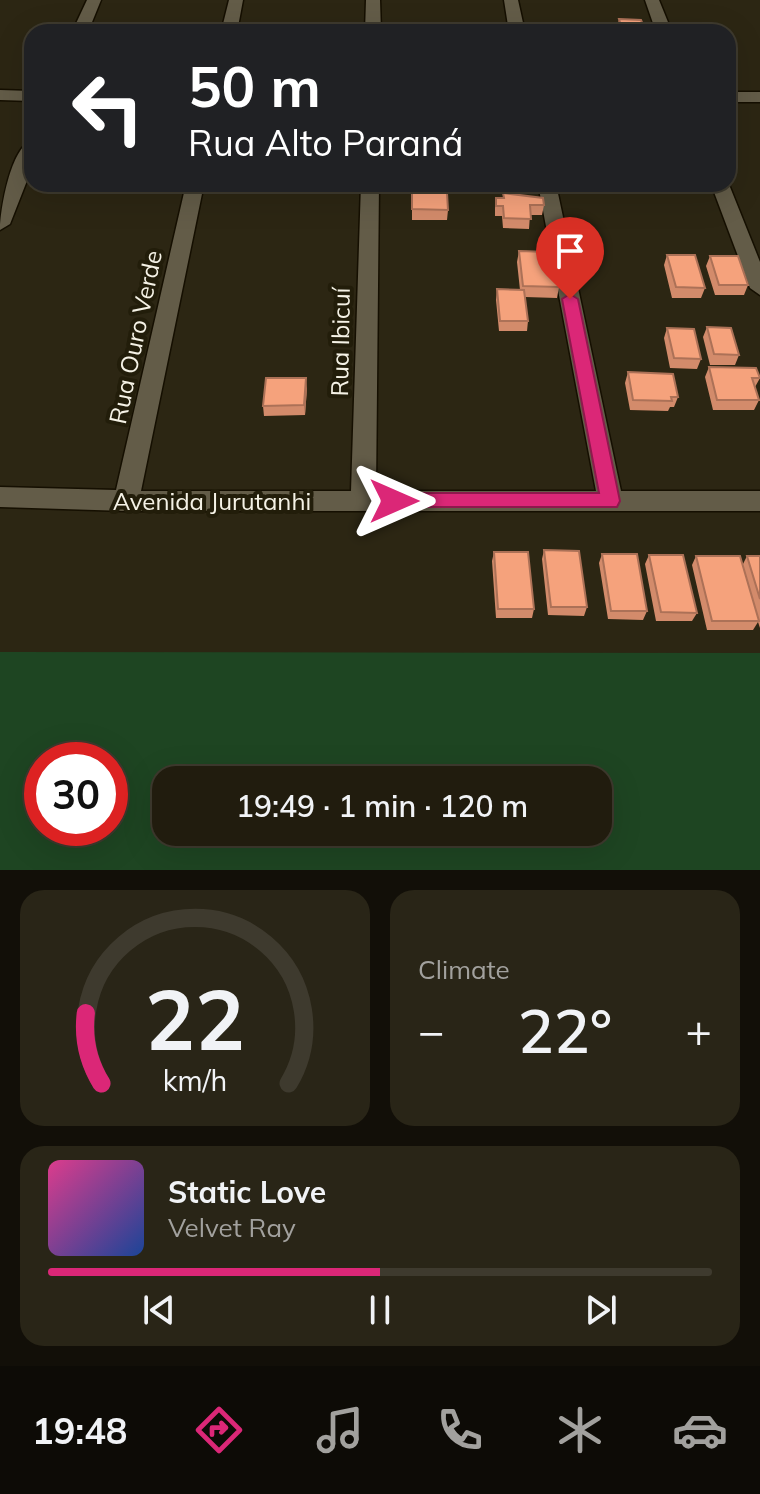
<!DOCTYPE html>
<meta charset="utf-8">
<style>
:root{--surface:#211c0e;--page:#292517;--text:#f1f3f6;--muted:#a2a19e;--line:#3e3a2e;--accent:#db2777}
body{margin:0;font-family:Mulish,sans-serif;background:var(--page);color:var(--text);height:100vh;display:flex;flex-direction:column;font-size:30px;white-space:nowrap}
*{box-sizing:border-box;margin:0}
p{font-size:26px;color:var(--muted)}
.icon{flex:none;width:44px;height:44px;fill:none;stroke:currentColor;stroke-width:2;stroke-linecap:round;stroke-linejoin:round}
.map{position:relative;height:870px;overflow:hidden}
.panel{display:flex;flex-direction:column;gap:20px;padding:20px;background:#120f08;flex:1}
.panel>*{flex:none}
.hud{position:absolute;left:24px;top:24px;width:712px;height:168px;border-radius:24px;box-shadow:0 8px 32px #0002,0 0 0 2px var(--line);background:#202124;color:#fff;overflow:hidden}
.speed{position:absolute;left:24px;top:742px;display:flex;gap:16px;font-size:40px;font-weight:700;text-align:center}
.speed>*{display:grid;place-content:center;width:104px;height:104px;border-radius:50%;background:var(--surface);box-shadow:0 8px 32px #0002,0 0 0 2px var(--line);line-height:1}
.speed .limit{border:12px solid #d22;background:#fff;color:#111}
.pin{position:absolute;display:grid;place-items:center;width:68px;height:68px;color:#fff;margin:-82px -34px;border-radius:50% 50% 50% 0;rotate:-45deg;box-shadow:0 0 8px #0007}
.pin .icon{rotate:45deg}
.me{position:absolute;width:88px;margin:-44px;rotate:90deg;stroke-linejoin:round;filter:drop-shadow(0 0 6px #0008)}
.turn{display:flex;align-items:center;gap:28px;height:168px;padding:0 32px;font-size:36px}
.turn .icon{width:104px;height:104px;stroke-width:2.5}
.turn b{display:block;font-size:56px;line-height:68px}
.big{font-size:60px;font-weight:600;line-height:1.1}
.panel .widget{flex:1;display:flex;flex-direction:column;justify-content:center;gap:12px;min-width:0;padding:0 28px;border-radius:24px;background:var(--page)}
.panel .dial{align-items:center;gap:0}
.dial svg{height:208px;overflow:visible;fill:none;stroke:var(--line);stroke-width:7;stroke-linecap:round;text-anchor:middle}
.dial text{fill:var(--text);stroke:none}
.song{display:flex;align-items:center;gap:24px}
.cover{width:96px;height:96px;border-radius:12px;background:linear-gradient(135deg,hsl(330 70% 55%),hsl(220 70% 35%))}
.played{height:8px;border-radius:4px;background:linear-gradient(90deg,var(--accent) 50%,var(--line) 50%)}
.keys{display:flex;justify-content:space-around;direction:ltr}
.heat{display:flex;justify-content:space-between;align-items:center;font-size:44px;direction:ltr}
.panel .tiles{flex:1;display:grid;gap:20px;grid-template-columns:1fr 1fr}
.widget:last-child{grid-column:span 2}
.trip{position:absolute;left:152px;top:766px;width:460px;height:80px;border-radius:24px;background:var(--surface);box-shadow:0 8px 32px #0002,0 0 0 2px var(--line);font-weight:600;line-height:80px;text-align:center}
.dock{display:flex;height:128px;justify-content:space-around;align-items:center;background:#0d0b06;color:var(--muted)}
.dock .icon{width:56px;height:56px}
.dock .active{color:var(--accent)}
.dock b{font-size:36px;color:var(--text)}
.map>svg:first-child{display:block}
</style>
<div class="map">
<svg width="760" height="870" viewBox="0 0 760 870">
<rect width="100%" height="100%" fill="#2c2613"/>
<path fill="#1e4522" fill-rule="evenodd" d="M0,652L760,653V870H0ZM42,760H110V828H42ZM166,780H598V832H166Z"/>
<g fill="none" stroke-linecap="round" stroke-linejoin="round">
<defs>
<path id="street" d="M87,0H101L88,32H72Z
M229,0H243L237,32H221Z
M366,0H380L381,32H365Z
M504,0H518L525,32H509Z
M645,0H659L672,32H656Z
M0,90L32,91V101L0,100Z
M728,92H760V102H728Z
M32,141V168L10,224L0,230C0,210 11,146 32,141Z
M728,182L760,262V295L750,288L711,184Z
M186,184H204L141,491H351L361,184H379L376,491H596L538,184H556L621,491H760V511H126L0,507V487L116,490Z"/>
</defs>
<use href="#street" stroke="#150f01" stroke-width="3"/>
<use href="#street" fill="#635c48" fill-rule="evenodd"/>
</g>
<path fill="#d38b6b" d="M619,19L646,32H618L617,29Z
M51,184H79L78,189H52Z
M415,184H443V193L448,210L447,220H412V192H415Z
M467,184H504V189H468Z
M503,193L544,205L542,215H530L529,229L503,228L502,216H495V208L496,198H503Z
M519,251L552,277L559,287L557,298L525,297L528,321L527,331H499L496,300L497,289L520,290L517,262Z
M667,255L705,288L701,298H672L664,265Z
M710,256L748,285L744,295H715L706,266Z
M707,327L739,355L735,365H710L703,337Z
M667,328L701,359L697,369L670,368L664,338Z
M709,367L760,378L755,387L759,400L754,410H713L705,377Z
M628,372L678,397L674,407H670L668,411L630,410L625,383Z
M307,388L305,415L264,416L263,406Z
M544,550L587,607L584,616L548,615L542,559Z
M494,552L534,609L532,618H496L492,561Z
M602,554L647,611L643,620L608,619L599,563Z
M649,555L697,613L692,621H656L645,564Z
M696,556L743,564L747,556H760V628L758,622L753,630H707L692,565Z"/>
<path fill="#ac7157" d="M306,378L307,388L305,415L304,405Z"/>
<path fill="#f5a27c" stroke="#ac7157" stroke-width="2" d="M619,19L641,20L646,32H623Z
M416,184H443V193L415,192Z
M412,192L447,193L448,210L412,209Z
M503,193L543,198L544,205H530L531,219L504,218L503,206H496V198H504Z
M519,251L549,252L552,277H558L559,287L523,286Z
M667,255H695L705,288L676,287Z
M710,256H738L748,285H719Z
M497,289L524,290L528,321H500Z
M707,327L731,328L739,355L714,354Z
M667,328L694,329L701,359L674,358Z
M709,367L756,368L760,378H752L759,400H717Z
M628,372L673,374L678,397H671L672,401L633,400Z
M266,378H306L304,405L263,406Z
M544,550L579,551L587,607H551Z
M494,552H528L534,609H498Z
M602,554H637L647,611H611Z
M649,555H683L697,613L661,612Z
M696,556H740L759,621H712Z
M747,556H760V599Z"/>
<path fill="#db2777" stroke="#8e194d" stroke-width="2" d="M570,294L578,299L620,501L617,507H387L384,501L394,493H599L562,299Z"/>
<g text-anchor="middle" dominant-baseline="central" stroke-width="8" stroke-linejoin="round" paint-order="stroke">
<g font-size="24" fill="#f5f2e6" stroke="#221d0a">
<text transform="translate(135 337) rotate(-78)">Rua Ouro Verde</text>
<text transform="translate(340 342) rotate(-89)">Rua Ibicuí</text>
<text x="212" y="501">Avenida Jurutanhi</text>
</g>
</g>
</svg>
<div class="speed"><div class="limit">30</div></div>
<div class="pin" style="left:570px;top:299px;background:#d93025"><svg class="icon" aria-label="arrive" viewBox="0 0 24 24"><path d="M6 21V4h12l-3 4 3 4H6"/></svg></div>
<svg class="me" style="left:394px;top:501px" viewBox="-20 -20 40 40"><path d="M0-17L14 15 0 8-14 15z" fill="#db2777" stroke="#fff" stroke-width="4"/></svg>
<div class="trip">19:49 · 1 min · 120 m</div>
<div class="hud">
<div class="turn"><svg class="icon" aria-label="left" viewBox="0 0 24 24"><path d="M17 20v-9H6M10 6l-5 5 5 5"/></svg><div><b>50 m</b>Rua Alto Paraná</div></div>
</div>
</div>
<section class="panel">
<div class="tiles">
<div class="widget dial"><svg viewBox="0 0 100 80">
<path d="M14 69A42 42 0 1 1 86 69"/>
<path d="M14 69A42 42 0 0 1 8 42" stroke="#db2777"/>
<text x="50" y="56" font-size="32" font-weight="700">22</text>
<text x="50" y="72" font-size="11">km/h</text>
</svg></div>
<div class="widget"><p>Climate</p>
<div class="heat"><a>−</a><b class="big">22°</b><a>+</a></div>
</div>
<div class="widget">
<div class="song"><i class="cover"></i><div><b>Static Love</b><p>Velvet Ray</p></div></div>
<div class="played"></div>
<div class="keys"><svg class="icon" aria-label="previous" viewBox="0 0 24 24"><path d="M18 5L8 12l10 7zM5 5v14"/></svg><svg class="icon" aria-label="pause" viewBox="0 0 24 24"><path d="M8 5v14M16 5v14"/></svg><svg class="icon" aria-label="next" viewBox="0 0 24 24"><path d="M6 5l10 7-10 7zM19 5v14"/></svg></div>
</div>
</div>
</section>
<nav class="dock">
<b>19:48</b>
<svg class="icon active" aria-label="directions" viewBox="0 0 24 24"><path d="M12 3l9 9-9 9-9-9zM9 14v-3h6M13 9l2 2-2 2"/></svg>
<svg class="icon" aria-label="music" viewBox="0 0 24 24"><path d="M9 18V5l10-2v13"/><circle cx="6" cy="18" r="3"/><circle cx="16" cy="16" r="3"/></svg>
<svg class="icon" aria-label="phone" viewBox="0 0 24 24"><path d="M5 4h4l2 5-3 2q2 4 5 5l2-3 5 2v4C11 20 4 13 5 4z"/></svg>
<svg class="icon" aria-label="climate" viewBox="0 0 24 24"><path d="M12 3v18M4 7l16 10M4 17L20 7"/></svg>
<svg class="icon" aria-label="car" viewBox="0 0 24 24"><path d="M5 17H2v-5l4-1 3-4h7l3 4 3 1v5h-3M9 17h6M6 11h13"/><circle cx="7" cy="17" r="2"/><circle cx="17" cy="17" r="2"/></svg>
</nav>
